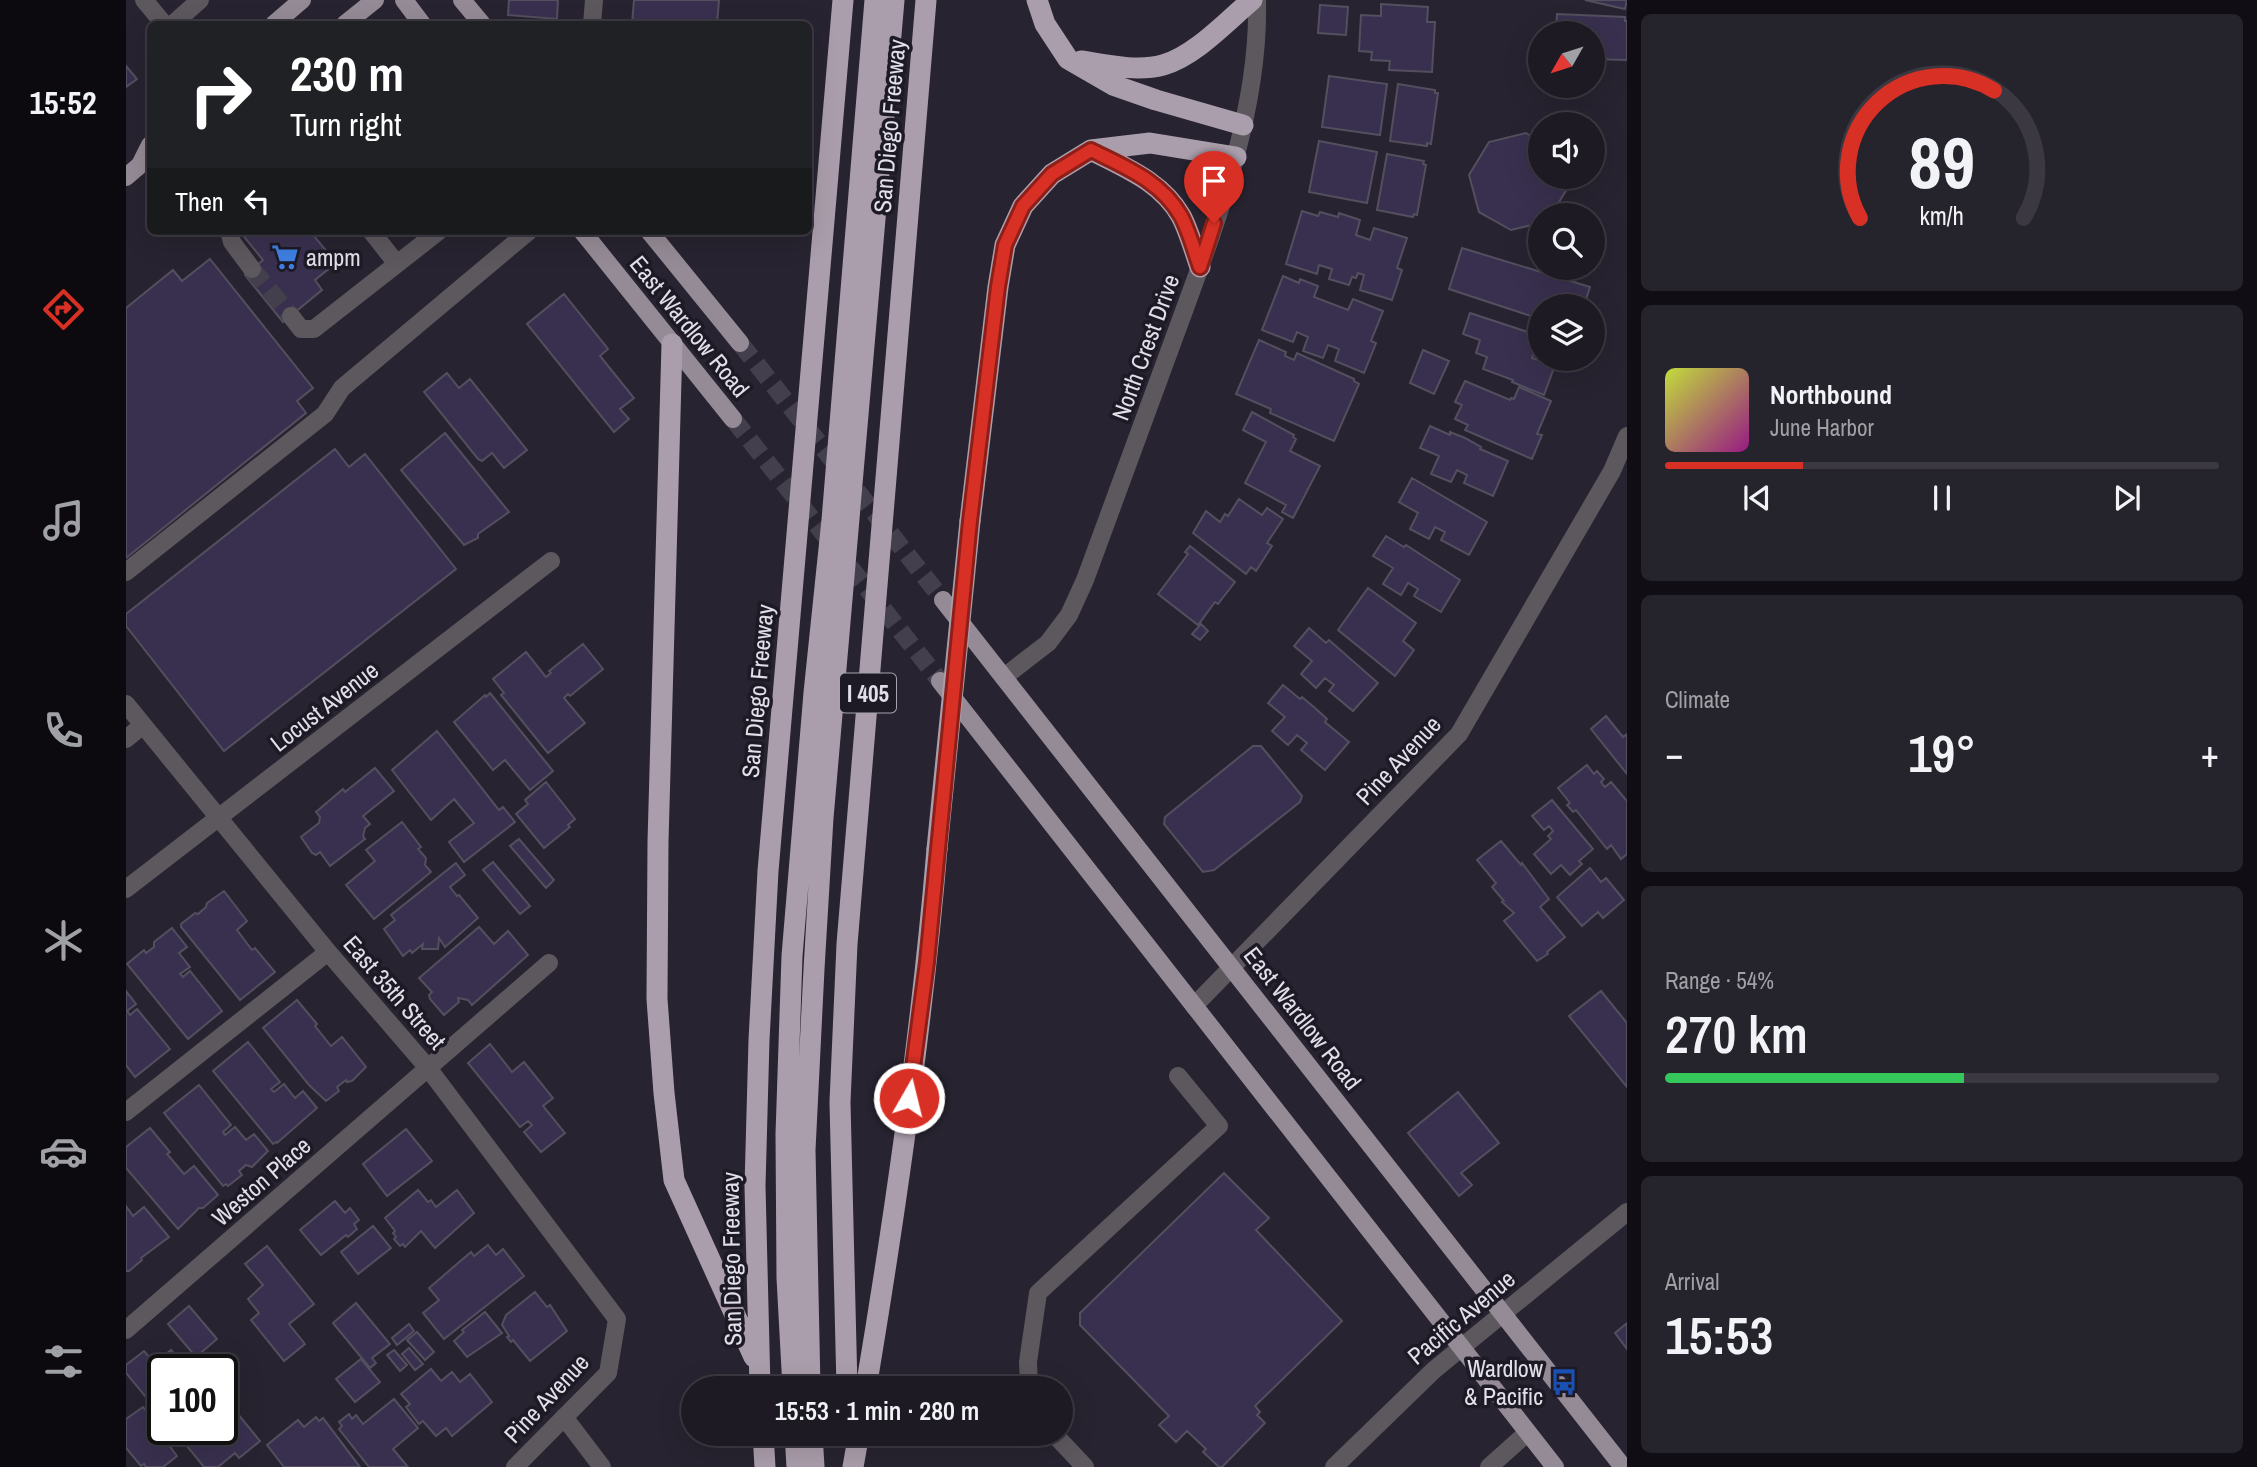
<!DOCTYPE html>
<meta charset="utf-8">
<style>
:root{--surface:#1d1a24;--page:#25232c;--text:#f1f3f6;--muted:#a0a1a6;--line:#3b3841;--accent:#d93025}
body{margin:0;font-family:"Archivo Narrow",sans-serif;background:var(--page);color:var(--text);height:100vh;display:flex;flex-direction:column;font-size:26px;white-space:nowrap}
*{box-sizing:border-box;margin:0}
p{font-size:23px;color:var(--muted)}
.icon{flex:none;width:38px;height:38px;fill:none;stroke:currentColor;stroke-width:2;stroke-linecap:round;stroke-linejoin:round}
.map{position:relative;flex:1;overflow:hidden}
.side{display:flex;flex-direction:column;gap:14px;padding:14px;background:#100e14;width:630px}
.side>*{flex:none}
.hud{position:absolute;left:21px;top:21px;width:665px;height:214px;border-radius:10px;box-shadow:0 7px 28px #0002,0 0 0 2px var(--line);background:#202124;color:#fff;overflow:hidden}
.needle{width:46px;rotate:231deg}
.fabs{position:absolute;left:1402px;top:21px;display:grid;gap:14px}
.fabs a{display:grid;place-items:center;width:77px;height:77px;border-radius:50%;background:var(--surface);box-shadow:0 7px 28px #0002,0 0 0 2px var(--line);font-size:35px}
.speed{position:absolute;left:21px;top:1354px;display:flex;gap:14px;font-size:35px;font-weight:700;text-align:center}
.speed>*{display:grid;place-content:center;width:91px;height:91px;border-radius:50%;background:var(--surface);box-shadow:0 7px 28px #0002,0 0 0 2px var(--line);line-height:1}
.speed .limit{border:4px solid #111;border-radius:10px;background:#fff;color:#111}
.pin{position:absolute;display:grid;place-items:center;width:60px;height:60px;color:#fff;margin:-72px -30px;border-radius:50% 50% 50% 0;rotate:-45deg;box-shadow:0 0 7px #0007}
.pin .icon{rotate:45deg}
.me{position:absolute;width:77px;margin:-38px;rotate:8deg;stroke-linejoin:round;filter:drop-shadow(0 0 5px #0008)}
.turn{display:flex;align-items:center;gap:24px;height:147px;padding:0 28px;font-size:32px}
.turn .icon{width:91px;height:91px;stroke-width:2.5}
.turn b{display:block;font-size:49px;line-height:60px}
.then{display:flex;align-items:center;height:66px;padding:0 28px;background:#0003;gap:14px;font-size:26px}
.big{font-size:52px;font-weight:600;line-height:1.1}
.side .widget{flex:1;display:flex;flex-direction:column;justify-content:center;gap:10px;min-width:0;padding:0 24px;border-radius:10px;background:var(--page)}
.side .dial{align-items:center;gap:0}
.dial svg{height:182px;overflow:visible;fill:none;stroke:var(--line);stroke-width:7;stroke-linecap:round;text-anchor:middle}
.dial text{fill:var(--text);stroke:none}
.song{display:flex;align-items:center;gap:21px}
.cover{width:84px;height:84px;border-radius:10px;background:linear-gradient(135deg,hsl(70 70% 55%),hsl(310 70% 35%))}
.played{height:7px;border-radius:4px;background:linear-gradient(90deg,var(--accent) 25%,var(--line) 25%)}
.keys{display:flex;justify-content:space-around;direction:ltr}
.heat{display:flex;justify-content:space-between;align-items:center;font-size:38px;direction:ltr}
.charge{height:10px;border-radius:5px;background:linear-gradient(90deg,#34c759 54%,var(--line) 0)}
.trip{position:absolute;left:555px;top:1376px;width:392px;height:70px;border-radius:35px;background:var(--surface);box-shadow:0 7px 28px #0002,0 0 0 2px var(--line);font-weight:600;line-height:70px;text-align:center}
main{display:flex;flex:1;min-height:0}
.tab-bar{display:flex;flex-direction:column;width:126px;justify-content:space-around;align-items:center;background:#0c0a0e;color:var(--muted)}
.tab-bar .icon{width:49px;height:49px}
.tab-bar .on{color:var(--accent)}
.tab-bar b{font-size:32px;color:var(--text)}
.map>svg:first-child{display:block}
</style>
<main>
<nav class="tab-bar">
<b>15:52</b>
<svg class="icon on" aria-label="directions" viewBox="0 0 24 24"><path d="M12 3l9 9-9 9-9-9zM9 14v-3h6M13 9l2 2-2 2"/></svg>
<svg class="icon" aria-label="music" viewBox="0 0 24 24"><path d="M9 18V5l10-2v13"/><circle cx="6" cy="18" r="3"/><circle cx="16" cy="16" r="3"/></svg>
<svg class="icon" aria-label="phone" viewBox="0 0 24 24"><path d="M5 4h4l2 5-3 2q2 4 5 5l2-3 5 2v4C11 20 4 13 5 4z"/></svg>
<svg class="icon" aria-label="climate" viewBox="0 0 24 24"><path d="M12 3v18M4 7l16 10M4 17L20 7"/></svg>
<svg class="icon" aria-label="car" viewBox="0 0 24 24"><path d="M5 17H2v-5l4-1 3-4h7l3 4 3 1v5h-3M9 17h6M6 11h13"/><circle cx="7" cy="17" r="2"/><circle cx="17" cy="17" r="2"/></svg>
<svg class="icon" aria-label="filters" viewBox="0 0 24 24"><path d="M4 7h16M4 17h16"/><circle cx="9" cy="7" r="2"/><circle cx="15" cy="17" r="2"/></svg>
</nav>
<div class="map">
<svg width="1501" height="1467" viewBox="0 0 1501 1467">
<rect width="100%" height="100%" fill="#272330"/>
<path fill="#39304f" stroke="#534f5e" stroke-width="2" d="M383,0H432L431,19L382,15Z
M508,0H593L591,24H506Z
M1459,0H1501L1499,9Z
M1255,4L1302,7L1301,22H1309L1306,72L1263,70L1264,61L1245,60L1246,52L1233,51L1235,15L1255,16Z
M1194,5L1222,7L1220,35L1192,33Z
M1431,14L1499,17V21H1501V60L1466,59V33H1430Z
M0,66L11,79L0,87Z
M1203,76L1261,84L1254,135L1196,127Z
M1272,84L1309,90V93H1312L1305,144L1301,143V146L1264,141Z
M1400,133L1414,142V177H1438L1441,189L1425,215H1414V223L1385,230L1353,212L1343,175L1363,142Z
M1193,141L1251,152L1241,203L1183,192Z
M1261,154L1298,161L1297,164L1300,165L1291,215L1288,214L1287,217L1251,210Z
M1176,211L1192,216L1194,212L1212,217L1213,213L1234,220L1230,235L1244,240L1248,228L1281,238L1271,268L1276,270L1266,300L1234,290L1238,275L1232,273L1230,278L1226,277L1223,285L1203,279L1206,269L1193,265L1191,274L1160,264Z
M117,231H184L210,263L189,280L196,290L157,322L119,275L137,260L115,233Z
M1336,248L1464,287L1458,306H1414V319L1323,289Z
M84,259L187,388L171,401L180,413L0,558V308L47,270L56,281Z
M1157,276L1173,283L1174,279L1192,286L1188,297L1222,310L1227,299L1257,311L1245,341L1250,343L1238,373L1209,361L1213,349L1202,345L1197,358L1177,351L1182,337L1171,332L1167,342L1136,330Z
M438,294L482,349L474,356L508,398L494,409L503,419L488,432L401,324Z
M1344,313L1414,336L1406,358L1429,365L1418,395L1386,382L1387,380L1357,369L1361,357L1350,353L1354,340L1337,334Z
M1133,340L1160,352L1159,356L1168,360L1171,353L1228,379V381L1233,384L1208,441L1144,413L1145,409L1110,394Z
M1297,350L1323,361L1308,394L1284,383Z
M321,373L333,388L344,379L401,450L378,468L366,453L356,461L352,459L298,392Z
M1339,381L1384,400L1385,398L1388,399L1393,387L1425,401L1411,434L1416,435L1406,459L1339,430L1342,425L1329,419L1336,405L1329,402Z
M1126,412L1168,435L1167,437L1170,439L1164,451L1194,466L1167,518L1156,512L1160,505L1119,483L1140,442L1117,430Z
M1304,426L1324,435V432L1339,438L1355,447L1354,449L1382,461L1367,496L1338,483L1341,475L1331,470L1325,482L1305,474L1313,456L1294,448Z
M319,433L383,512L352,534V538L338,545L275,470Z
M209,449L223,467L239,454L330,569L98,751L0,626V614Z
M1286,478L1361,522L1343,555L1315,540L1319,532L1309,527L1303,539L1284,529L1292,513L1273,502Z
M1113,499L1136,515L1141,508L1157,519L1141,543L1146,546L1130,571L1125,567L1120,574L1067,533L1080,511L1094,522L1099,514L1102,516Z
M1260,536L1278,547L1280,545L1334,580L1315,612L1288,596L1292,589L1282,583L1275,595L1257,584L1267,568L1247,556Z
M1064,546L1109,582L1092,604L1089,602L1072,625L1032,594L1062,554L1059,552Z
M1242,588L1290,623L1277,641L1288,650L1269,676L1212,630Z
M1075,624L1082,631L1074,640L1066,634Z
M1183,628L1200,643L1203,640L1252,683L1227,711L1203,691L1208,685L1199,678L1190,688L1175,674L1186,661L1168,646Z
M457,644L477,669L444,696L442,694L438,698L459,723L422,753L375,695L378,693L367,679L400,652L420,677L425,673L423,671Z
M1157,685L1174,699L1176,697L1189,708L1201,719L1199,722L1223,742L1199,770L1175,750L1181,743L1171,735L1162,745L1146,731L1159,717L1142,703Z
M364,693L427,771L404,790L379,760L367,770L328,722L359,695L360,697Z
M1480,716L1497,737L1501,734V774L1465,729Z
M311,731L373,810L377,807L389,822L338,862L323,842L348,823L328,799L305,820L266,770Z
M1127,746H1135L1176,796L1174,802L1088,870L1077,872L1038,824L1039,817Z
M1461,765L1468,774L1471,771L1478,779L1475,782L1479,787L1485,782L1501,801V854L1495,859L1485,845L1481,849L1450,810L1447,812L1441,805L1444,803L1432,788Z
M249,768L268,791L237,816L244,824L239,828L237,836L239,839L204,866L194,852L190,855L186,853L175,837L193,823L194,817L190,812L217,789L219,792Z
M420,782L449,819L442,825L444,827L418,848L390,814L402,804L399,800Z
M1426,800L1467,849L1453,861L1456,864L1444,875L1435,865L1425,874L1408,854L1425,839L1422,836L1427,831L1423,826L1418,830L1406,816Z
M276,822L295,847L292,849L300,858L299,865L305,872L248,919L220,885L249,861L240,850Z
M393,839L428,880L420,888L384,846Z
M1375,841L1395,865L1396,863L1423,899L1414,907L1439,937L1421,952L1422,954L1411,961L1378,921L1388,913L1376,902L1378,901L1366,887L1370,883L1351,860Z
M367,862L404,906L394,914L357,870Z
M330,863L339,875L324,887L331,896L333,895L352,918L319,947L313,938L312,949H296L297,944L286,953L284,950L277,956L258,929L269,920L265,915Z
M1464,868L1475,882L1480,878L1498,900L1477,918L1472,912L1456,926L1431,897Z
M98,891L121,921L111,930L126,950L129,948L149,972L114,1000L55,927V924L69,913L72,914L80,907L81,903Z
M353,927L368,944L382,931L402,955L346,1005L342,1000L332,998L333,1002L318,1015L304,999L303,995L306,992L293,978Z
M46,928L61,947L53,953L64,967L54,974L57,977L64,971L96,1011L62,1039L1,964L18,950L20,953L28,947V942Z
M0,991L10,1004L1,1011L4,1015L11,1009L44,1049L9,1077L0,1065Z
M1475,991L1501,1023V1087L1443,1016Z
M171,1000L191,1024L189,1026L205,1046L216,1037L240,1067L226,1081L221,1082L220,1080L211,1087L213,1091L200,1101L183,1085L137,1028Z
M122,1042L154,1082L145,1089L148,1092L158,1084L169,1098L177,1091L191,1108L151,1143L150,1142L147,1144L87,1071Z
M364,1044L386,1072L398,1062L427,1098L417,1106L439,1133L415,1152L398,1132L406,1125L402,1121L394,1127L342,1063Z
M73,1085L105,1125L97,1132L99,1135L109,1127L120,1140L128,1134L142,1151L126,1167L120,1165L113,1171L116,1175L102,1186L100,1184L97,1186L38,1113Z
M1332,1092L1373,1143L1335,1173L1346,1185L1333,1196L1282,1133Z
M24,1128L44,1152L41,1154L58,1174L68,1166L92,1195L77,1208H73L52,1229L0,1168V1147Z
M280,1129L306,1161L261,1196L237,1164Z
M1098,1173L1143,1218L1130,1230L1216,1321L1129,1406L1134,1412L1131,1415L1139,1423L1096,1467H1093L1077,1452L1080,1449L1061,1431L1050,1442L1033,1425L1043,1416L954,1325V1313Z
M292,1190L302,1202L305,1200L310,1207L331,1190L348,1213L309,1248L295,1231L279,1247L277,1244L274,1246L268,1239L270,1237L267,1233L269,1231L259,1218Z
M209,1201L219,1213L224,1208L233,1220L228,1224L231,1229L222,1237L220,1235L195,1255L174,1230Z
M0,1206L7,1216L18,1207L43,1237L15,1258L16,1260L3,1271H0Z
M247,1226L265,1248L232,1274L215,1252Z
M362,1245L370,1255L377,1249L398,1276L318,1339L297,1313L313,1300L303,1288L345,1252L348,1256Z
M141,1246L188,1304L163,1324L179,1344L158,1361L125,1320L133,1313L122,1299L137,1285L119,1264Z
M409,1292L421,1307L424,1305L441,1331L404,1361L387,1340L385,1342L381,1337L383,1336L376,1325L380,1315Z
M230,1303L264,1344L246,1358L250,1363L244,1368L207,1323Z
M63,1306L91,1339L70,1357L42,1324Z
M359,1312L376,1333L341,1357L328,1341L338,1332L336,1330Z
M1501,1323V1349L1489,1333Z
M283,1324L288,1331L271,1345L266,1338Z
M291,1332L308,1352L299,1360L281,1340Z
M283,1348L297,1364L289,1370L276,1354Z
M45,1350L62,1370H37V1418L0,1373V1365L18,1351L25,1359L30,1354L34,1359Z
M268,1350L281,1365L274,1371L261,1355Z
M235,1359L254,1382L229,1402L210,1379Z
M305,1369L315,1381L326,1372L334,1382L344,1374L366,1402L326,1436L320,1428L310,1436L297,1421L293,1424L280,1407L284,1404L275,1394Z
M268,1399L292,1428L267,1449L282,1467H243L213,1429L216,1426L213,1422L223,1414L226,1419L230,1415L237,1424Z
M17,1407L44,1442L42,1444L51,1456L37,1467H20L18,1464L15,1466L0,1448V1419Z
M107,1408L134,1441L113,1458L109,1453L92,1467H78L60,1445L70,1437L67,1433L72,1430H96V1417Z
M190,1417L193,1421L197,1418L234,1467H158L141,1445L172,1420L178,1427Z"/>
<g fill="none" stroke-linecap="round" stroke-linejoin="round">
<path stroke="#433f4c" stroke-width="18" stroke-dasharray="18 9" stroke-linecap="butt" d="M126,269L165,316"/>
<path stroke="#433f4c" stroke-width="18" stroke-dasharray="18 9" stroke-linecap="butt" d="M614,343L817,600
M607,419L814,681"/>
<path stroke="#5d585e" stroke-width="18" d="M18,0L38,24
M47,24L74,0
M466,24L468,0
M103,231L106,242L126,269
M245,231L271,264
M165,316L175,329H188L313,231
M0,572L199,414L216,388L403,231
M878,677L922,643L943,615L959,580C990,496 1021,413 1051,330C1089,226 1134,112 1131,0
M0,704L202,952L302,1068L491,1319L482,1373L389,1467
M0,739L17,725
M0,889L425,561
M1068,1006L1333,734L1486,471L1501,436
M0,1112L202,952
M0,1330L423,963
M903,1388L902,1362L912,1293L1093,1126L1052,1076
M438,1417L476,1467
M927,1433L959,1467
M1208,1467L1308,1370L1501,1212
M1363,1467L1401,1433"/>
<path stroke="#958b96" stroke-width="18" d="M278,0L296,24
M336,0L356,24
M148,24L176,0
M219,24L249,0
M0,177L14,165L24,145
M456,231L607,419
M523,231L614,343
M817,600L1497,1467
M814,681L1429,1467"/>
<path stroke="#ab9eac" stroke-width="21" d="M911,0L919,24L942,59L987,85L1030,100L1117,125
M955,61C981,65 1011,72 1037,65C1069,56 1101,21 1126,0
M965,150C999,168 1035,181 1055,216C1063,231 1068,250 1074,267
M546,344L532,842L531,999L538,1093L548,1180L628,1357
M844,521L872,287L879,245L897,206L926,174L965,150L1024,143L1110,157
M634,1388L629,1186L633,1040L642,871L717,0
M667,1388L661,1278L660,1134L666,956L688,693L706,520L749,0
M684,1388L679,1150L688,969L697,818L768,0
M721,1388L714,1102L721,944L800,0
M740,1388C770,1209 796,1029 811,849
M637,1433L639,1467
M669,1433L671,1467
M686,1433L688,1467
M727,1467L733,1433"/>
<path stroke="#ab9eac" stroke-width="21" d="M811,849L844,521"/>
</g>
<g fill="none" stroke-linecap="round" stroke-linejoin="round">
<defs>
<path id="route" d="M783,1098L801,962L844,521L872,287L879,245L897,206L926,174L965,150C999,167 1035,181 1055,216C1063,231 1068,250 1074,267L1088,223"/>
</defs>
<use href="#route" stroke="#8d1f18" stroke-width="18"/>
<use href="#route" stroke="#d93025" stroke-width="12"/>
</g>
<defs>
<symbol id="supermarket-bare" viewBox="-9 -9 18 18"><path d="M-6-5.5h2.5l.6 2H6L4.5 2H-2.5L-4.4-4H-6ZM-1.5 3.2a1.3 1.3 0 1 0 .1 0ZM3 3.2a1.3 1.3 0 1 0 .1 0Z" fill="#3f7fe0" stroke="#1d1a26" stroke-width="2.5" paint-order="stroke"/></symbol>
<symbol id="bus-bare" viewBox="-9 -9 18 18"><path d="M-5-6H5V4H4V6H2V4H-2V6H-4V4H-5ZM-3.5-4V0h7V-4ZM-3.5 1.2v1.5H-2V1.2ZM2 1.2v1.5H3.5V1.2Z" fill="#1a4fb4" stroke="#1d1a26" stroke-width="2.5" paint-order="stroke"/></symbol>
</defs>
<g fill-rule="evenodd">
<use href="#supermarket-bare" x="140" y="238" width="38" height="38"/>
<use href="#bus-bare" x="1419" y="1363" width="38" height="38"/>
</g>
<g text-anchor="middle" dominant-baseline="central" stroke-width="7" stroke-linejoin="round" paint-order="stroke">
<rect fill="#1d1a26" stroke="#a6a4ae" stroke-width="2" x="714" y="673.5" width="56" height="39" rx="5"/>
<g font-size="23" font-weight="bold" fill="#e1dfe8">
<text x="742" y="693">I 405</text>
</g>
<g font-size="24" fill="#e1dfe8" stroke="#1d1a26">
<text transform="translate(763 126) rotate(-85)">San Diego Freeway</text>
<text transform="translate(564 326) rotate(51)">East Wardlow Road</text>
<text transform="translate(1019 347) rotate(-70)">North Crest Drive</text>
<text transform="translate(631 691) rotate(-85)">San Diego Freeway</text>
<text transform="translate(198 706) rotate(-38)">Locust Avenue</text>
<text transform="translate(1272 760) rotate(-47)">Pine Avenue</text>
<text transform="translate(269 992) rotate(49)">East 35th Street</text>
<text transform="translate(1177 1018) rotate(52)">East Wardlow Road</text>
<text transform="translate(135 1181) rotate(-41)">Weston Place</text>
<text transform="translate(605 1259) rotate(-91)">San Diego Freeway</text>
<text transform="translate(1335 1317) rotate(-40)">Pacific Avenue</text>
<text transform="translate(420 1398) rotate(-47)">Pine Avenue</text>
</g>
<g font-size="24" fill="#e1dfe8" stroke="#1d1a26" text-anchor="start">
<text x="180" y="257">ampm</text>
<text x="1417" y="1368" text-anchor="end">Wardlow<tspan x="1417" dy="28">&amp; Pacific</tspan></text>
</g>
</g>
</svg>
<div class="fabs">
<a><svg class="needle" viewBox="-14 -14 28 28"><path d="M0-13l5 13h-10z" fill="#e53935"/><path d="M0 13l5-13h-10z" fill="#a0a1a6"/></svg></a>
<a><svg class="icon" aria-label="sound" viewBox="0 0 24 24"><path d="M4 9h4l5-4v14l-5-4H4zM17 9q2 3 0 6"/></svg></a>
<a><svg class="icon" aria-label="search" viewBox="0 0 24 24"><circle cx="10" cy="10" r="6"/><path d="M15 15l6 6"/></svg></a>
<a><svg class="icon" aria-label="layers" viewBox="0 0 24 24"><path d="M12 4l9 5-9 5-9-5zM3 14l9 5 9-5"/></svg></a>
</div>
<div class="speed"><div class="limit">100</div></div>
<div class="pin" style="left:1088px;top:223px;background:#d93025"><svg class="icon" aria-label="arrive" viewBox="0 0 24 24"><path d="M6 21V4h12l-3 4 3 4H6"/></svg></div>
<svg class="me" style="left:783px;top:1098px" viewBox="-20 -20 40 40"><circle r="17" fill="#d93025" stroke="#fff" stroke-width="3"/><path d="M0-11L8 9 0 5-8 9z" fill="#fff"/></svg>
<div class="trip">15:53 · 1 min · 280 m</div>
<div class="hud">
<div class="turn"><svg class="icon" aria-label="right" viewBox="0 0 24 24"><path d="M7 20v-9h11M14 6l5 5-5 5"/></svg><div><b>230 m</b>Turn right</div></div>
<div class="then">Then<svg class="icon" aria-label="left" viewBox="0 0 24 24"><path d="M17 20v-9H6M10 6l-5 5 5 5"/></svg></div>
</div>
</div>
<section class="side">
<div class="widget dial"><svg viewBox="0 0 100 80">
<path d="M14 69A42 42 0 1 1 86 69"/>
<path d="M14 69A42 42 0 0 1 73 13" stroke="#d93025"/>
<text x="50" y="56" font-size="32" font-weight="700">89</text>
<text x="50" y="72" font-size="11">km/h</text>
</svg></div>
<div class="widget">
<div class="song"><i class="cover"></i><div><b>Northbound</b><p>June Harbor</p></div></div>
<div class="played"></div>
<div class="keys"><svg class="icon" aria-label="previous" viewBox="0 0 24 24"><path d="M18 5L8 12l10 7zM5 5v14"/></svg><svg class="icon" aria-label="pause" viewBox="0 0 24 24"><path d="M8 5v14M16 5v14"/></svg><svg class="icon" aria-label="next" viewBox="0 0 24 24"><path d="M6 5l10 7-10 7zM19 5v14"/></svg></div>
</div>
<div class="widget"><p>Climate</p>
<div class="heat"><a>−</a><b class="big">19°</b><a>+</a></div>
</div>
<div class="widget"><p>Range · 54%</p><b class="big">270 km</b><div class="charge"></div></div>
<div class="widget"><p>Arrival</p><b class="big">15:53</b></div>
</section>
</main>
